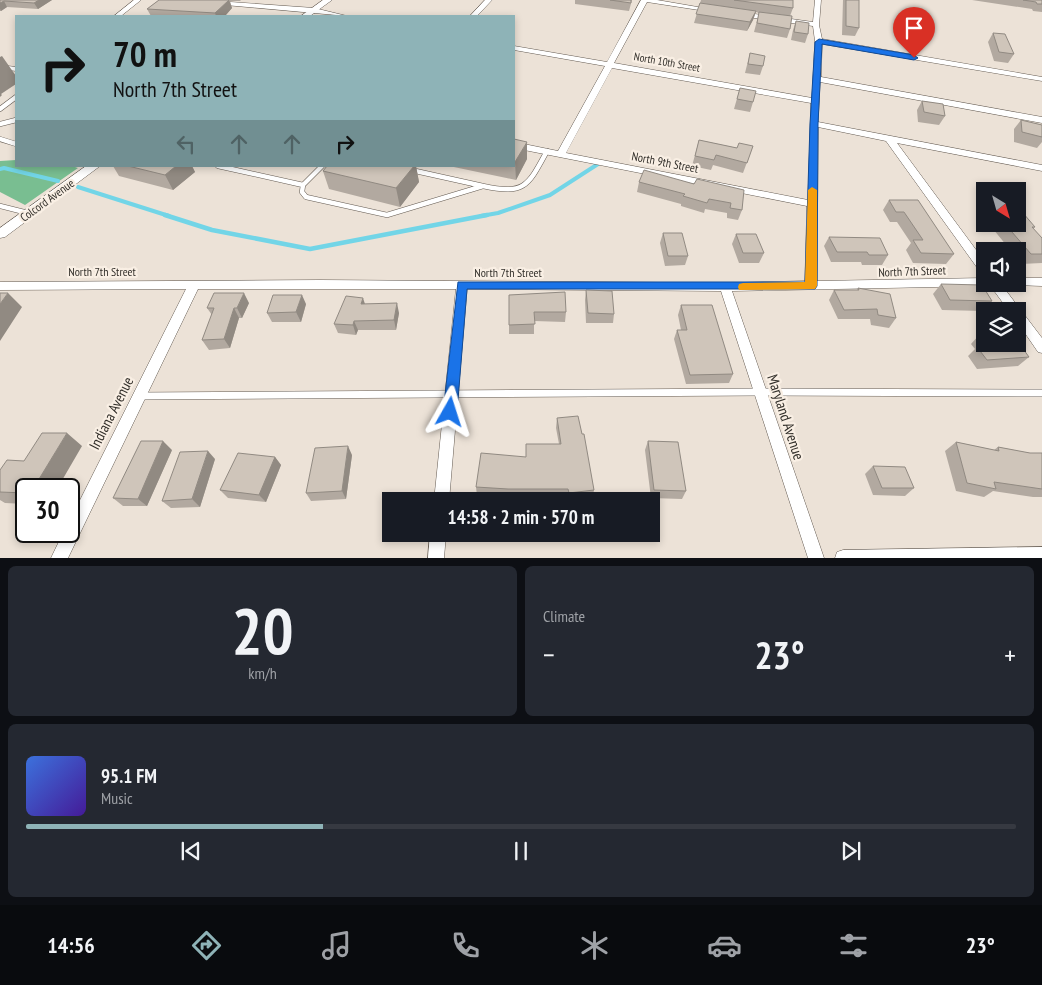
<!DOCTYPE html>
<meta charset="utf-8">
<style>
:root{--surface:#171b24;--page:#242831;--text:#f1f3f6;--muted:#9ea1a6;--line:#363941;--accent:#8eb3b7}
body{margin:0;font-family:"PT Sans Narrow",sans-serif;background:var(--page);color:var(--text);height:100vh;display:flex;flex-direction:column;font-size:19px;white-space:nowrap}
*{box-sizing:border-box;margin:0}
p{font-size:16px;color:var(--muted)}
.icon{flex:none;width:28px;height:28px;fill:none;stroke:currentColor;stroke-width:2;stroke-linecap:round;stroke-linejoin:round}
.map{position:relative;height:558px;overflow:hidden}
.drawer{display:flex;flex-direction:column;gap:8px;padding:8px;background:#0d0f14;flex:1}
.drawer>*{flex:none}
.hud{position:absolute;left:15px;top:15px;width:500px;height:152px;border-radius:0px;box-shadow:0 2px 8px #0003;background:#8eb3b7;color:#111;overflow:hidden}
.needle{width:32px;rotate:143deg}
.fabs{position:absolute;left:976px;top:182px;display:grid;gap:10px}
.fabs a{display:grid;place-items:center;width:50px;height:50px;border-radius:0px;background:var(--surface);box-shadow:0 2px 8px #0003;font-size:25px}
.speed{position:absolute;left:15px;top:478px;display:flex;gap:10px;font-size:25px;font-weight:700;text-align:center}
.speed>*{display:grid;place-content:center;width:65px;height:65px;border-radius:50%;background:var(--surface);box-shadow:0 2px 8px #0003;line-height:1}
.speed .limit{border:2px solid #111;border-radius:8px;background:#fff;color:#111}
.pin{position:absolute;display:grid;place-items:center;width:42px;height:42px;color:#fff;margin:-51px -21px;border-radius:50% 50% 50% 0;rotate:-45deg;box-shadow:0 0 5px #0007}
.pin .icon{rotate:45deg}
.me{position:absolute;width:55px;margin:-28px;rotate:6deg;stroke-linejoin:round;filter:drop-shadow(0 0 4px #0008)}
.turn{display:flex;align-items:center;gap:18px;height:105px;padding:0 15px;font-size:22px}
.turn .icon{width:65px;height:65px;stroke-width:2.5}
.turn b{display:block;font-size:35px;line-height:42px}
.lanes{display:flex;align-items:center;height:48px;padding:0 15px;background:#0003;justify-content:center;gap:25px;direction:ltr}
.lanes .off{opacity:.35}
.big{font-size:38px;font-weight:700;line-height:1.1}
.drawer .widget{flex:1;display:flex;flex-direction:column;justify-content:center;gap:8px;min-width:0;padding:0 18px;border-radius:8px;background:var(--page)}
.drawer .dial{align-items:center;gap:0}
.dial b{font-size:65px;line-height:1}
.song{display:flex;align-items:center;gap:15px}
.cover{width:60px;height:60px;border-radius:8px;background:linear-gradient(135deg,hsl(220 70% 55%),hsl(260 70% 35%))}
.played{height:5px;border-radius:2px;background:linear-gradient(90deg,var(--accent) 30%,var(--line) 30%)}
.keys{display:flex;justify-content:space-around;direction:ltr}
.heat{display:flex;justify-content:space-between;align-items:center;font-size:28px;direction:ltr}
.drawer .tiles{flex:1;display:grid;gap:8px;grid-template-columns:1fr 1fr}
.widget:last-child{grid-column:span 2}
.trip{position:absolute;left:382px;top:492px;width:278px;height:50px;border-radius:0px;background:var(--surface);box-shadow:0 2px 8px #0003;font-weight:700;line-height:50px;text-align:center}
.tabs{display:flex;height:80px;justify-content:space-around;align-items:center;background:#090b0e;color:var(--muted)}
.tabs .icon{width:35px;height:35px}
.tabs .active{color:var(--accent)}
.tabs b{font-size:22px;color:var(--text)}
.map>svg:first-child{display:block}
</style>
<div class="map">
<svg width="1042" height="558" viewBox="0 0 1042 558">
<rect width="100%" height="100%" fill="#ece2d7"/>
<path fill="#79be91" d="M16,160V166H72L78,168L25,205L0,192V161Z"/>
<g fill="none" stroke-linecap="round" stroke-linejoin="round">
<path stroke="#72d5e7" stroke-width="4" d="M0,169L4,168L58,181
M78,187L169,216
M481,216L498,213L550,195L598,164"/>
<path stroke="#72d5e7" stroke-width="4.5" d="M165,215L212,230L310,249L487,215"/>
<defs>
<path id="service-far1" d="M0,109L16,97
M0,124L16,120
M0,139L16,144
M218,166L303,185L322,166
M303,185L302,192L306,197L387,215L483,186L411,170
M483,186C525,195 528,186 547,151
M0,206L28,213"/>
<path id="service" d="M139,396L760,392L1042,393"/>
<path id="minor" d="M134,0H141L121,16H114Z
M485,0H492L477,16H470Z
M641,0H657L715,10L712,12L647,2L614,63L812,98L815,41L813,26L740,16L737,14L740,12L813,22L815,0H821L819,25L822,39L1042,77V81L822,44L821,77L1042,117V123L820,82L818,122L1042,165V171L897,143L985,262V274L981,273L886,141L818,127L817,281L985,278V284H1001L1042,338V353L1038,352L1018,323V311H1009L989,284L985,286L732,291L824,558H808L721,291L467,289L449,501H434L456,289H198L68,558H51L64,531H69V522L186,289L0,290V282L320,280L725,283L805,281L807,206L514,148V142L558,151L605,66L514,50V46L607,62ZM612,68L811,103L808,200L566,153Z
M216,1L314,8L347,16L214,4L213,3Z
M0,65L16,67V71L0,69Z
M1018,278H1042V286L1014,285L1013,284H1018Z
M430,534H446L444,558H428Z
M1042,547V558H835L837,552L843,550Z"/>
<path id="tertiary" d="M323,0H332L310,16H301Z
M86,166H100L5,237L0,238V228Z"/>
</defs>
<use href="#service-far1" stroke="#645b52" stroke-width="5.5"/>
<use href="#service" stroke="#645b52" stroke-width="8"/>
<use href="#minor" stroke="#645b52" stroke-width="1"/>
<use href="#tertiary" stroke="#645b52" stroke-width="1"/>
<use href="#service-far1" stroke="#fff" stroke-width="4.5"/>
<use href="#service" stroke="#fff" stroke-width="7"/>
<use href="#minor" fill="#fff" fill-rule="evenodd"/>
<use href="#tertiary" fill="#fff" fill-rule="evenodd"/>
</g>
<path fill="#b2a9a0" d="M0,0H52L38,9L7,7L1,11H0Z
M159,0H241L240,1H230L232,8L225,16H151L147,9Z
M575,0H632L629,11L575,4Z
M701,0H793V8L790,16V29L787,38L754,32L759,13L756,12L753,20L747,31L694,23Z
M843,0H859V28L855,36L842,35Z
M972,0H1042V12L1033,11L1032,9Z
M796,21L808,34L805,43L791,40L793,30Z
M993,33L1014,54L1008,63L994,61L988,42Z
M750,53L763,66L760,75L745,73Z
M740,88L753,102L750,112L734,109Z
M922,101L945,116L939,125L918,122L917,110Z
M1021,120L1042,125V142L1037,148L1014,142V129Z
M514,139L527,159L516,180L449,166H514Z
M699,140L737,148L753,146L743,173L713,165L711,170L692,166Z
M113,166H192L195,172L173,190L119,176Z
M327,166H416L419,182L400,207L329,189L323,171Z
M697,179L742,210L738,220L727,218V213L705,209L704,213L681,206V204L637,192L639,182L694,184Z
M889,200L954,254L946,264L913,263L906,250L911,243L897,222H890L883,210Z
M989,224H1018L1035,227L1033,229L1042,238V263L1021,264L1018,259V251H1011Z
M663,233L688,256L685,265L665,266L660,243Z
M736,234L764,253L759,263H739L732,244Z
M829,237L888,255L882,265H862L861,262H831L824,246Z
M941,284L992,301L983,311L942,310L933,294Z
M858,288L896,318L889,328L871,325L870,319H838L829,300L834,290H857Z
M586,290L614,314L613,323H586L585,300Z
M509,295L566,312L565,322L534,321V334H509Z
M249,303L242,318H239L230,348L209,350L202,340L212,315L207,308Z
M306,304L301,322H272L267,313Z
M365,304L399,313L396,330H358L356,335L338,333L334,324Z
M681,305L733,374L729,383L686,384L674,339L677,330H681L678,315Z
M980,334H985V344H1018L1029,357L1018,366L977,369L968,356L975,349L971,344Z
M557,418L582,434L594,490L592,500L567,501V499H509L477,496L476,487L526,457L559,444L556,428Z
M648,441L686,491L682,499L651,498L645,450Z
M956,442L994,450L998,447L1030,453H1042V497H1033L993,491L984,497L956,491L945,451Z
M82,446L26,489V504L5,503L0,500V470L24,461Z
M172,450L147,506H123L113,498Z
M352,455L346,499L311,501L306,493Z
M275,457L281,465L266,502L228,498L220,490Z
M215,459L200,507L171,508L162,501Z
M873,466L914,488L905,496L873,495L865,474Z"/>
<path fill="#918a82" d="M39,0H52L38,9L34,3Z
M229,0L232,8L225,16H216L215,13Z
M4,1L7,7L1,11L0,9V3Z
M756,11L753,20L747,31L750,22Z
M2,56L16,76V84L1,94L2,95L0,97V57Z
M527,142V159L516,180L515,162Z
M176,166H192L195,172L173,190L165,175Z
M414,166H416L419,182L400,207L396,188Z
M8,293L22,307L0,341V304Z
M244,293L249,303L242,318L237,308Z
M302,295L306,304L301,322L296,312Z
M363,298L366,307L361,304Z
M397,303L399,313L396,330L394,320Z
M234,308L239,318L230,348L224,339Z
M354,321L358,330L356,335L353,325Z
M67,433L82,446L57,489H33Z
M163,441L172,450L147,506L138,499Z
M348,446L352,455L346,499L342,491Z
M208,451L215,459L200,507L192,499Z
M275,457L281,465L266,502L259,495Z"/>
<path fill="#cfc5ba" stroke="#918a82" d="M0,0H39L34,3L4,1L0,3Z
M159,0H229L215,13L147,9Z
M610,0H631V3Z
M734,0H793V8Z
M846,0H859V28L846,26Z
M1023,0H1042V4H1037L1036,2Z
M700,3L756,11L750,22L696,14Z
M759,12L792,16L790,29L757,23Z
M796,21L809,23L808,34L794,32Z
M993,33L1005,34L1014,54L999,52Z
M750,53L765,56L763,66L748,64Z
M740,88L756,91L753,102L737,99Z
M922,101L943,104L945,116L924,112Z
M1021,120L1042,125V137L1022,132Z
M514,139L527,142L515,162H514Z
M699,140L737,148L739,143L753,146L747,163L716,155L714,160L695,156Z
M128,166H176L165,175Z
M327,166H414L396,188L323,171Z
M644,170L694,184L697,179L744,190L742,210L730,208L731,203L709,199L707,203L683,196L685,194L639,182Z
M889,200H918L954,254L921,253L913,240H923L904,212H896Z
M1018,213H1023L1035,227H1032L1042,238V254H1031L1005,224H1018Z
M663,233H682L688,256H668Z
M736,234H756L764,253H743Z
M829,237L880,238L888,255H869L867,252H837Z
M941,284L982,285L992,301L950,300Z
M858,288L890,294L896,318L878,315L877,309L844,310L834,290H859Z
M586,290L612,291L614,314L588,313Z
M565,292L566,312H534L535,324L509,325V295Z
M0,293H8L0,304Z
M214,293H244L237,308H234L224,339L202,340L214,308H207Z
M273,295H302L296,312L267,313Z
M346,296L363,298L361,304L397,303L394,320L354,321L353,325L334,324Z
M681,305H712L733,374L690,375L677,330H687Z
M980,334H985V340Z
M1018,342L1029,357L987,360L977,347L989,346L988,344H1018Z
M578,416L582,434H584L594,490L569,493L568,489H508L476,487L481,453L526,457V444H561L557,418Z
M42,433H67L33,489H26V493L0,492V470L7,460L24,461Z
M141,441H163L138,499L113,498Z
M648,441L678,442L686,491L654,490Z
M956,442L999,451L998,447L1030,453H1042V489L994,482L996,489L967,483Z
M348,446L342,491L306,493L315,448Z
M208,451L192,499L162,501L180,452Z
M238,453L275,457L259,495L220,490Z
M873,466L905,467L914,488H882Z"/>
<path fill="#1a73e8" stroke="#114b97" d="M819,39L914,55L918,58L914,60L822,44L818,124L817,286L815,289H467L457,412L455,416L450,418L445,416L443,412L458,282H805L810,124L815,42Z"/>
<path fill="#f59e0b" d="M812,187L817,190V286L815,289L739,290L738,287L739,284L743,283L805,282L808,190Z"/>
<g text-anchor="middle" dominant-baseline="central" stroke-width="4.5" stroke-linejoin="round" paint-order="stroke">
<g font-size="11" fill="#322f2a" stroke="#f9efe4">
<text transform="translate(667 62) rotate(10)">North 10th Street</text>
</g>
<g font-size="12" fill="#322f2a" stroke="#f9efe4">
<text transform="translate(665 162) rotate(11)">North 9th Street</text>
<text transform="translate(47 200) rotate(-36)">Colcord Avenue</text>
<text x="102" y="271">North 7th Street</text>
<text transform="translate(912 271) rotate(-2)">North 7th Street</text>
<text x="508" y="272">North 7th Street</text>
</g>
<g font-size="15" fill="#322f2a" stroke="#f9efe4">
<text transform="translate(111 413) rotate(-63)">Indiana Avenue</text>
<text transform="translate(786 417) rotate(72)">Maryland Avenue</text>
</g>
</g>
</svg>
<div class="fabs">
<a><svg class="needle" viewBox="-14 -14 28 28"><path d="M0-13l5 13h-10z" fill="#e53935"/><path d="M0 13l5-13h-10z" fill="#9ea1a6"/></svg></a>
<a><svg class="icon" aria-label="sound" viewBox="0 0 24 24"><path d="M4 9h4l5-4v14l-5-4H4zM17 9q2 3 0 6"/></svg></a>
<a><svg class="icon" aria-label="layers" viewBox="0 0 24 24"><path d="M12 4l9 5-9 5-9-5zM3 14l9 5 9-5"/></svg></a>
</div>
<div class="speed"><div class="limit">30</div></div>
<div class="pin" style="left:914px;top:58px;background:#d93025"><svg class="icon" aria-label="arrive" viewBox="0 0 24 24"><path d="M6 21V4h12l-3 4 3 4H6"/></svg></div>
<svg class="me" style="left:450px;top:412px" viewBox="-20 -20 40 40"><path d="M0-17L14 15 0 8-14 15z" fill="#1a73e8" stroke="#fff" stroke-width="4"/></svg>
<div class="trip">14:58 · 2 min · 570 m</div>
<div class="hud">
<div class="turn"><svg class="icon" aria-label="right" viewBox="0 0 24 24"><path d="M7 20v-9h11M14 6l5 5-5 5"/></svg><div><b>70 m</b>North 7th Street</div></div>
<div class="lanes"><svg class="icon off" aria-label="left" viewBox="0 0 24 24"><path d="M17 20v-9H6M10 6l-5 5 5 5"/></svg><svg class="icon off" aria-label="ahead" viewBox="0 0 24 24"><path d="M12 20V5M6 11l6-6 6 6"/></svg><svg class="icon off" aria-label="ahead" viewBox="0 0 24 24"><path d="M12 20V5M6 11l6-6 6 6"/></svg><svg class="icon" aria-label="right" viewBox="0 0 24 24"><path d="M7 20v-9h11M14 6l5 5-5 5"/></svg></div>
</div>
</div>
<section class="drawer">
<div class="tiles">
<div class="widget dial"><b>20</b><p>km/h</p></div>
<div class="widget"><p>Climate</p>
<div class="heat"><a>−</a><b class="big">23°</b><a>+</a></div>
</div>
<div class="widget">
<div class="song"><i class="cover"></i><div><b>95.1 FM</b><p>Music</p></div></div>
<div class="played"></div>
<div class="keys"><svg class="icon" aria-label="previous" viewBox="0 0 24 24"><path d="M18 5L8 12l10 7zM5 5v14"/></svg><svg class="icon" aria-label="pause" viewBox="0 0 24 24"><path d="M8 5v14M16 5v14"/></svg><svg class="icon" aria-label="next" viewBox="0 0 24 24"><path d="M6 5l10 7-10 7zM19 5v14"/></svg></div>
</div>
</div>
</section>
<nav class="tabs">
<b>14:56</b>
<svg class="icon active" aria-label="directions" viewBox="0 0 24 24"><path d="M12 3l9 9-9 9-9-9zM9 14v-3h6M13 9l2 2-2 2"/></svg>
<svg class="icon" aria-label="music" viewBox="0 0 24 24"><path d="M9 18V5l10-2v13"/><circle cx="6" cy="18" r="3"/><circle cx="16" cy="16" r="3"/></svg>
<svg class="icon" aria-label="phone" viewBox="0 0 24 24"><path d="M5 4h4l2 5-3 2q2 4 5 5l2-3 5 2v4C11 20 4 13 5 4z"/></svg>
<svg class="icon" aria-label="climate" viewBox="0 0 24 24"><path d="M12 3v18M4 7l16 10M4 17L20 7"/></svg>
<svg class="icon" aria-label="car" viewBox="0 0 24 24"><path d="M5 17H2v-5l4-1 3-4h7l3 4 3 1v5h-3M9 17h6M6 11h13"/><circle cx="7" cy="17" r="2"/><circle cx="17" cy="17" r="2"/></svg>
<svg class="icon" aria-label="filters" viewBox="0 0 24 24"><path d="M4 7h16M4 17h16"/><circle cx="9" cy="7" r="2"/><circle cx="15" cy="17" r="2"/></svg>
<b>23°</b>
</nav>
